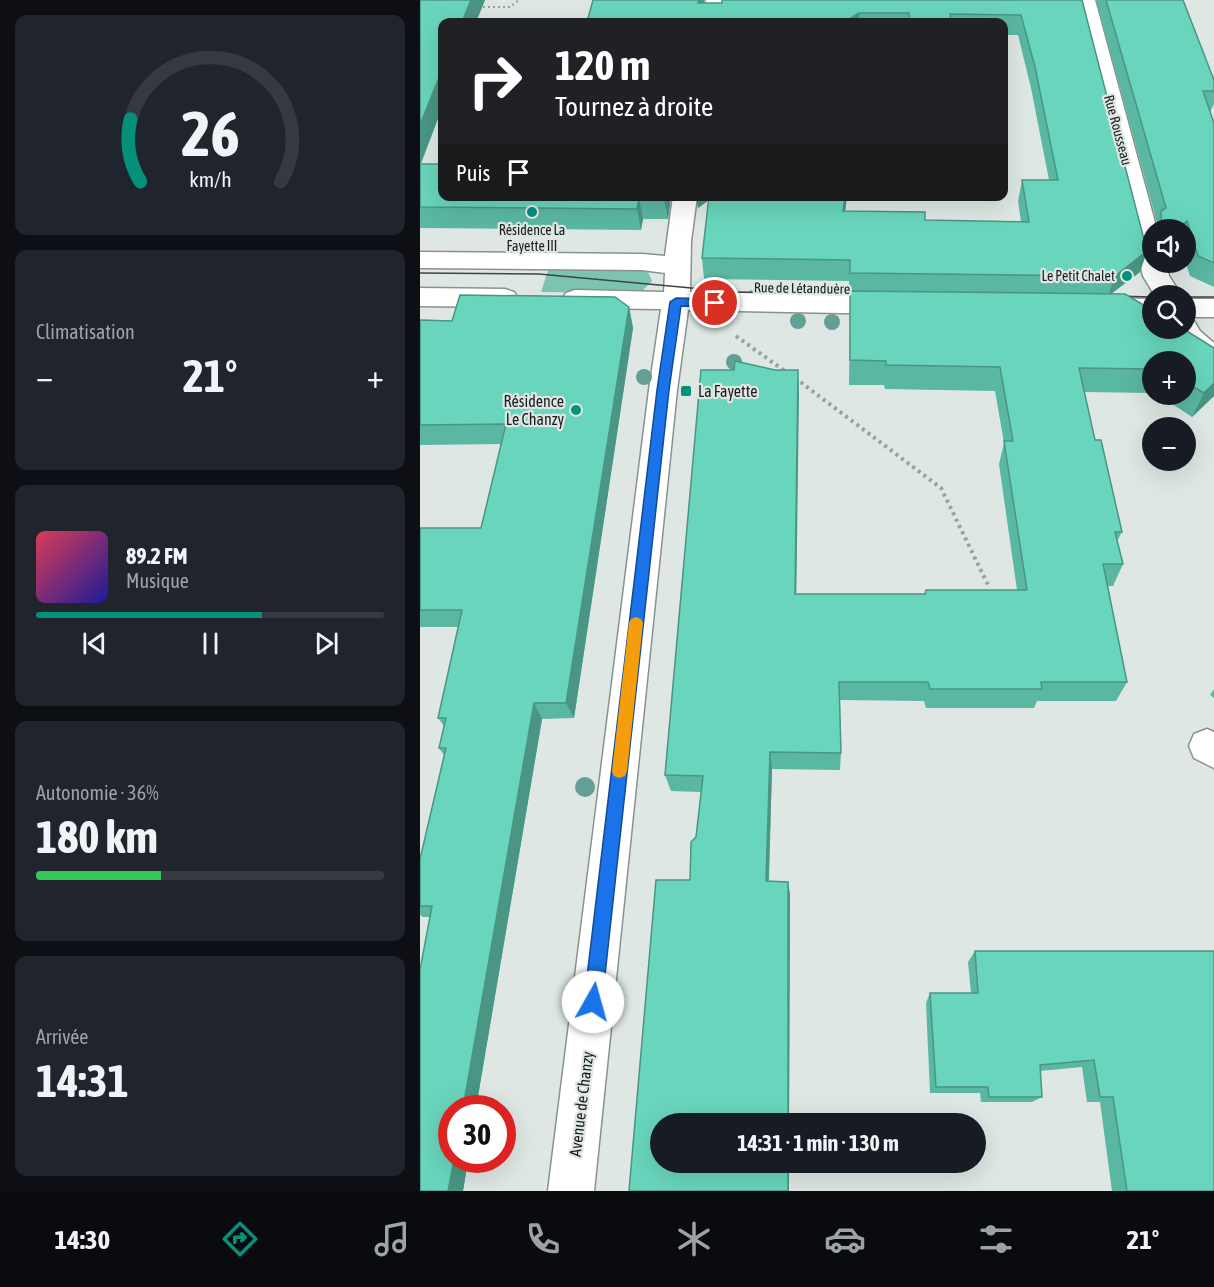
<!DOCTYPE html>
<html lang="fr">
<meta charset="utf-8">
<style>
:root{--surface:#171b24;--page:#20242c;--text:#f1f3f6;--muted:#9ea1a6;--line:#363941;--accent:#05907a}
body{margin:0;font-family:"Asap Condensed",sans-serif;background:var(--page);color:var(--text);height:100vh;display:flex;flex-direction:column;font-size:22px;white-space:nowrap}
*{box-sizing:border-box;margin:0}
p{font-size:20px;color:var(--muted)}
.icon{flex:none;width:33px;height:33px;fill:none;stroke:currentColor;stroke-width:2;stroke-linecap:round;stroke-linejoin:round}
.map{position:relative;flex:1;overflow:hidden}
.details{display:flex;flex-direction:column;gap:15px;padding:15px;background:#0d0f14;width:420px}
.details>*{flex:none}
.hud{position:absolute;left:18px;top:18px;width:570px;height:183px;border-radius:12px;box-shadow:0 6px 24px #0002;background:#202124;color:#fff;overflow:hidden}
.buttons{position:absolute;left:722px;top:219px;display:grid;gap:12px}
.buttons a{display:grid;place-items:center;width:54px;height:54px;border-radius:50%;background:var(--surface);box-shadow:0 6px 24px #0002;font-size:30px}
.speed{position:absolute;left:18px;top:1095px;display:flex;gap:12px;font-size:30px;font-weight:700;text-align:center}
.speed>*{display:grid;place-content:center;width:78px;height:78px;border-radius:50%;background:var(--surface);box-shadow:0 6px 24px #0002;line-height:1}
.speed .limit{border:9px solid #d22;background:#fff;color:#111}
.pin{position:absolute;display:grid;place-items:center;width:51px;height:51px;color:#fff;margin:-26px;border:3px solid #fff;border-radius:50%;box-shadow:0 2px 6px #0007}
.me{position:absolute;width:66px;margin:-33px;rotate:7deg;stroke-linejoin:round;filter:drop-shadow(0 0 4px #0008)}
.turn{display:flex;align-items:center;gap:21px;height:126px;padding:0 18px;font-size:27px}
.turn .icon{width:78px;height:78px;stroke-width:2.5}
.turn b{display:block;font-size:42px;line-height:51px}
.then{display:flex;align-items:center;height:57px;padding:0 18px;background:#0003;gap:12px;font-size:22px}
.big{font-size:45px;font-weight:700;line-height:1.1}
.details .widget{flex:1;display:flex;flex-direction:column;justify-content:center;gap:9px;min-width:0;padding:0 21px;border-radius:12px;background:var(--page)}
.details .dial{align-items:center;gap:0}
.dial svg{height:156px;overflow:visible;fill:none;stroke:var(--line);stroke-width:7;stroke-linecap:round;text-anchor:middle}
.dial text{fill:var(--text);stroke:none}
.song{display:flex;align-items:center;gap:18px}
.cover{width:72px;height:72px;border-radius:9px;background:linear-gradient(135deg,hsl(350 70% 55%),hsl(240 70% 35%))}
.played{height:6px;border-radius:3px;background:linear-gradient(90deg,var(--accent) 65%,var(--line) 65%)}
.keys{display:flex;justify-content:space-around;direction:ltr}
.heat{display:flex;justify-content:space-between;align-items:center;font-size:33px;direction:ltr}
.charge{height:9px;border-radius:4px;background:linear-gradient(90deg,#34c759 36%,var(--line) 0)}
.trip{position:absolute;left:230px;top:1113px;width:336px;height:60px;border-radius:30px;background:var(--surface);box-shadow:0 6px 24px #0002;font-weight:700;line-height:60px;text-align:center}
.dock{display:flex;height:96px;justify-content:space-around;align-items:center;background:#090b0e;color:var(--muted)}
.dock .icon{width:42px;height:42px}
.dock .active{color:var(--accent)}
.dock b{font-size:27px;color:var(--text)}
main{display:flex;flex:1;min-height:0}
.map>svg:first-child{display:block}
</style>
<main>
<section class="details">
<div class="widget dial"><svg viewBox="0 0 100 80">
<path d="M14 69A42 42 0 1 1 86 69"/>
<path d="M14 69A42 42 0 0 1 9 37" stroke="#05907a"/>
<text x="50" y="56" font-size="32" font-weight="700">26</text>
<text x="50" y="72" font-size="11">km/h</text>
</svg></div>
<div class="widget"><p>Climatisation</p>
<div class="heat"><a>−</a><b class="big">21°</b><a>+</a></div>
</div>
<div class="widget">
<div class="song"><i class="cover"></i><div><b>89.2 FM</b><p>Musique</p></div></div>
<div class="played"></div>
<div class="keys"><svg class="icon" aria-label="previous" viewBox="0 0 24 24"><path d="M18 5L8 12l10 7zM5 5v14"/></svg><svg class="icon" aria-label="pause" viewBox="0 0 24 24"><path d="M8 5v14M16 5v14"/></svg><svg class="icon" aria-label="next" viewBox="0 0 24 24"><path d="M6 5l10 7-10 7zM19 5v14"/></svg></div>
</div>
<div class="widget"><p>Autonomie · 36%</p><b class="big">180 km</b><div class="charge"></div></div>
<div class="widget"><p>Arrivée</p><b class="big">14:31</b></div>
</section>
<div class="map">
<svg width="794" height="1191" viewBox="0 0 794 1191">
<rect width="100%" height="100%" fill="#dee7e4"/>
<path fill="#7bc4b2" d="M129,267L214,268L228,272L232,281L223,290L212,293L121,292Z
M330,290L520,292V300L329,297Z"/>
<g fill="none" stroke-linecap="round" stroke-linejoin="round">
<defs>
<path id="street" d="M286,0H306L302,22H282Z
M655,0H675L737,230H732V262H746L749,276L762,296H735L723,276Z
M253,196H277L271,241L270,292L475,296L484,299L488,305L484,311L475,314L268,310L257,390L174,1191H128L229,390L241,309L155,308L146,305L142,299L146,293L155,290L244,292L245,273L222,270L0,268V252L222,254L245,256Z
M0,288L85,289L94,292L98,298L94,304L85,307L0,306Z
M683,298L732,299V317L683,316L674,313L670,307L674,301Z
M765,299H794V317H765Z
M765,319L774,321L780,331L794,343V367C774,361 761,346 751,328H765Z
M787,729L794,732V768L774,758L769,746L774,734Z"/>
</defs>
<use href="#street" stroke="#8a9290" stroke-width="3"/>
<path stroke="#99a09d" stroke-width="2" stroke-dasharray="2 3" stroke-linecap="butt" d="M58,7H90L99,0"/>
<path stroke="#99a09d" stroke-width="4" stroke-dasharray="3 4" stroke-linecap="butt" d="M316,336L366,372
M375,378L521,488L569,587"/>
<use href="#street" fill="#fff" fill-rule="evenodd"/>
<path stroke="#3f4342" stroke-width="1.5" d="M0,273L119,274L315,292L447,294
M693,296L732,297
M765,297H794"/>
</g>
<g fill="#659e94">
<circle cx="378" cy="321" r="8"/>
<circle cx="412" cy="322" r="8"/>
<circle cx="314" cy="362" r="8"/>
<circle cx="224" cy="377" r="8"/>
<circle cx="165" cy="787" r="10"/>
</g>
<path fill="#5ab7a2" d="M0,0H65L56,22H22V108L1,164L251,196L248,219H223L221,230L0,228Z
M173,0H284V3H302V0H662L727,251L720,272L691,294H705L732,310V328H762L794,348V396L772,417L737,394H765V362H732V393L664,392L675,440H681L702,532L697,541L703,564L693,586H688L707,682L696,701H617L614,708H506L504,701L420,700L421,753L420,770L352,769L349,881L368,882L370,895L369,1124H240V1162H369V1191H209L236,880H270L271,842L276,837L281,792L251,791L245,775L281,370H314L315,361L355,370H378L376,594H505L506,590H597L579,464L584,443L575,391L465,389L464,385H429L430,293H429V281L284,279L282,258L289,200L278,208L276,196H427L425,211L505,212V220L601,222L598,201L602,180H629L611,88L598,35H584V22H167Z
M676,0H763L794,80V104L790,112L794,123V287L770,276L765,261V230H735L737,223Z
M40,295L195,297L209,307L213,328L154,718L122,719L56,1108H32V1160H48L43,1191H0V970L10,917H3L0,915V859L24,755L19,748L24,726L18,718L39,627H0V528H61L82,444L0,445V320L32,321Z
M794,689V698L790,695Z
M555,951H794V1191H692L680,1102H667L662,1067L620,1071L622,1097L612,1102H561L560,1093H510L506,1003L510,993H551L548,962Z"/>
<path fill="#4a9584" d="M51,0H65L56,22H42Z
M279,0H284L280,22L278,3Z
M439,13V22H425Z
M22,70V108L0,165V125Z
M245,196H251L248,219L244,199Z
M276,196H293V197L278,208Z
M425,196H427L423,232V211Z
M219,198L223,219L221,230L217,209Z
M767,221L764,230H755Z
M727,251L720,272L688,296L695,276Z
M209,307L213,328L154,718L146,703Z
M378,370L379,394L376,615L375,594Z
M794,383V396L772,417L784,393Z
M114,703L122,719L56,1108H43Z
M350,752L352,769L348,895L346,881Z
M368,882L370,895L369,1124H368Z
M34,1160H48L43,1191H28Z
M368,1162H369V1191H368Z"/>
<path fill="#69d5bc" stroke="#4a9584" stroke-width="1.5" d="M0,0H51L42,22H22V70L0,125Z
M173,0H279L278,3H302V0H662L727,251L695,276L430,273V260L282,258L289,196H425L423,211L505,212V220L609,222L602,180H638L615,67L601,15L530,14L531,22H490L489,13H439L425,22H167Z
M686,0H763L794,80V91H783L794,123V263L778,256L767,221L755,230H742L741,211L746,208Z
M0,164H22V196H245L244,199L219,198L217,209L0,207Z
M430,291L705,294L732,310V328H762L794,348V383L784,393L765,382V362H732V369L659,368L675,440H681L702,532H695L703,564H683L707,682H621L622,689H510L508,682H419L421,753L350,752L346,881L368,882V1124H240V1162H368V1191H209L236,880H270L271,842L276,837L283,776L245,775L281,370H314L315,361L355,370H378L375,594H505L506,590H607L584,441H593L580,367L466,365V361L430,360Z
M40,295L195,297L209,307L146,703H114L43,1108H32V1160H34L28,1191H0V970L12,906H0V859L26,748H19L26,718H18L42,610H0V528H61L86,424L0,425V320L32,321Z
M555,951H794V1191H707L693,1097H680L674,1060L620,1065L622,1097H569L568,1087H516L510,993H558Z"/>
<path fill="#1a73e8" stroke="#114b97" stroke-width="1.5" d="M256,298L295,299L300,303L295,307L261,306L249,390L182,1002L179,1009L173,1011L167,1009L164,1002L237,390L250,302Z"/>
<path fill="#f59e0b" d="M216,617L221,619L223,623L207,771L205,776L199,778L194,776L192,771L209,623L211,619Z"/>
<g fill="#05907a" stroke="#dee7e4" stroke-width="2">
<circle cx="112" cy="212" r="6"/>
<circle cx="707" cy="276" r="6"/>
<rect x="260" y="385" width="12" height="12" rx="3"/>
<circle cx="156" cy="410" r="6"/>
</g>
<g text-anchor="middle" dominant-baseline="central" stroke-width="4.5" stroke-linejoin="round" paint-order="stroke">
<g font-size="14" fill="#1a1d1c" stroke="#dee7e4">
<text transform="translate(698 130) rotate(75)">Rue Rousseau</text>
<text transform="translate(382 288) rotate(1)">Rue de Létanduère</text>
</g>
<g font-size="14" fill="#1a1d1c" stroke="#dee7e4">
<text x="112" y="230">Résidence La<tspan x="112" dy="16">Fayette III</tspan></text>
<text x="695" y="276" text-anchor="end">Le Petit Chalet</text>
</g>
<g font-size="16" fill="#1a1d1c" stroke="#dee7e4" text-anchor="start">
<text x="278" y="391">La Fayette</text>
<text x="144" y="401" text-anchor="end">Résidence<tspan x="144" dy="18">Le Chanzy</tspan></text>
</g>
<g font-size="16" fill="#1a1d1c" stroke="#dee7e4">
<text transform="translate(161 1104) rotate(-83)">Avenue de Chanzy</text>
</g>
</g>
</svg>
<div class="buttons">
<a><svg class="icon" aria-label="sound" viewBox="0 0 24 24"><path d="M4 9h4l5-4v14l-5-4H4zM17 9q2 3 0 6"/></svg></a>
<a><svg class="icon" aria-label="search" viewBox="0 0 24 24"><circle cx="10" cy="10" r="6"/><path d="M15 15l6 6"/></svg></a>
<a>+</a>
<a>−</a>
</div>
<div class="speed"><div class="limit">30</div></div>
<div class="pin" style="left:295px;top:303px;background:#d93025"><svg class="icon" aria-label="arrive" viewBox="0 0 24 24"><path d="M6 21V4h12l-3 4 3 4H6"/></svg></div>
<svg class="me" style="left:173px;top:1002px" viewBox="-20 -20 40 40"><circle r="19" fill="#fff"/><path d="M0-13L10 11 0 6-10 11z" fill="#1a73e8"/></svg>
<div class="trip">14:31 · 1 min · 130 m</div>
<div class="hud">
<div class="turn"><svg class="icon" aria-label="right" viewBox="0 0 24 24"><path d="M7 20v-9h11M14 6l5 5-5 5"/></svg><div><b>120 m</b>Tournez à droite</div></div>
<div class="then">Puis<svg class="icon" aria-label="arrive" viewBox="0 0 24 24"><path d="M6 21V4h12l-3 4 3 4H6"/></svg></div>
</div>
</div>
</main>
<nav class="dock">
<b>14:30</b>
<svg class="icon active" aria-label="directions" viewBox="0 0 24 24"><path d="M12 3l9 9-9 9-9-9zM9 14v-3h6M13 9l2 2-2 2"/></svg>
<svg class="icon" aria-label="music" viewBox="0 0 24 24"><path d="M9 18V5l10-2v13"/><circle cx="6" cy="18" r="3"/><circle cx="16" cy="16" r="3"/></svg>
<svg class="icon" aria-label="phone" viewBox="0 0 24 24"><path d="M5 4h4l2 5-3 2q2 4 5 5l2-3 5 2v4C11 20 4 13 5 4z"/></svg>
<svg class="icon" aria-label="climate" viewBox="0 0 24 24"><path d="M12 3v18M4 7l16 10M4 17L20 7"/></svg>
<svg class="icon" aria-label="car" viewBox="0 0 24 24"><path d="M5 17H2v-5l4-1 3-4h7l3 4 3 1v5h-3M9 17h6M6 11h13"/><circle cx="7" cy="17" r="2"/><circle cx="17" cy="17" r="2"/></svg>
<svg class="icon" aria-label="filters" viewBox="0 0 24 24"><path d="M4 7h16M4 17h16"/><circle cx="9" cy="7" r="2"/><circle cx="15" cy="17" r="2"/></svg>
<b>21°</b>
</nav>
